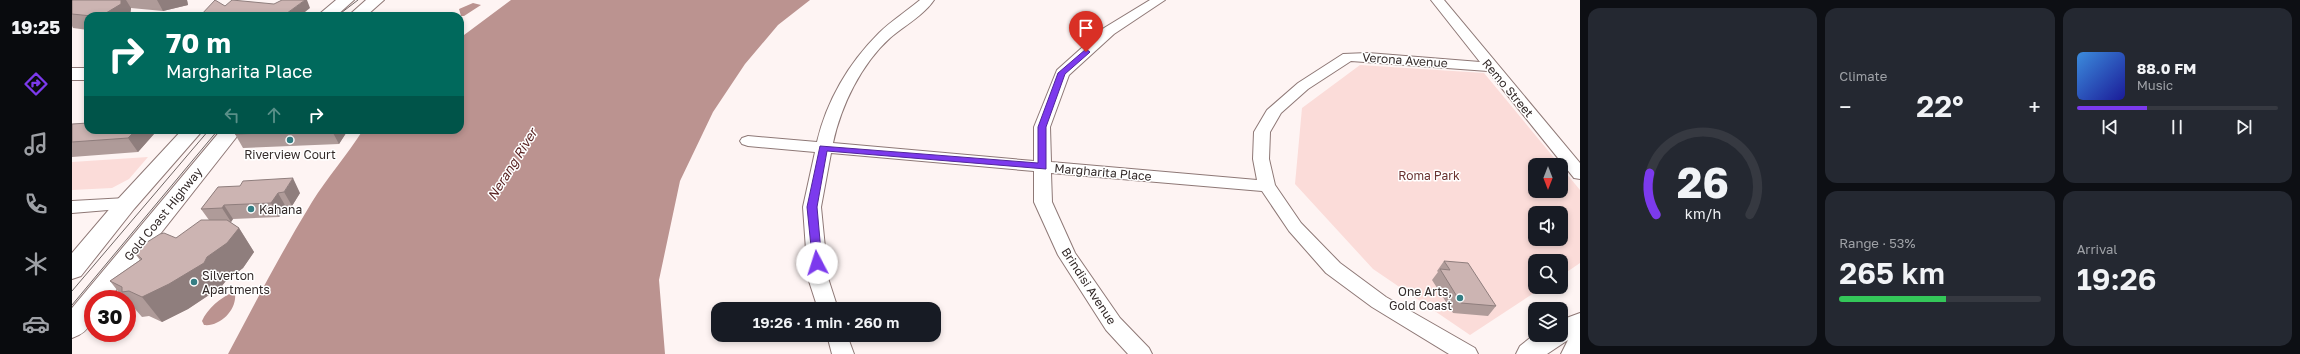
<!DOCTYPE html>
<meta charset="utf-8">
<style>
:root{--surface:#171b24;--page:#242831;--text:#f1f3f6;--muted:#9ea1a6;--line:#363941;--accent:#7c3aed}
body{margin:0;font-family:"Golos Text",sans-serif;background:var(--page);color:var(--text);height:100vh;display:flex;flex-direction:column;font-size:15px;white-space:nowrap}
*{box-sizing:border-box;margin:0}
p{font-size:13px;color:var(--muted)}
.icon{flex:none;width:22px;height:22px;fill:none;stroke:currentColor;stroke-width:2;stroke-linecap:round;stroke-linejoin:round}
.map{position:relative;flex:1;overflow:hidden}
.details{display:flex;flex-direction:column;gap:8px;padding:8px;background:#0d0f14;width:720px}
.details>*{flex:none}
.banner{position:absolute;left:12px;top:12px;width:380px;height:122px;border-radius:12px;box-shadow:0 2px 6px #0003;background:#00695c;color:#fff;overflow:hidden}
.needle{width:26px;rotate:180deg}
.tools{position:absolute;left:1456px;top:158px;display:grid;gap:8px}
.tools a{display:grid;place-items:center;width:40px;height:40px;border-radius:8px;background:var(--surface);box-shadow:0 2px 6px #0003;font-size:20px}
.speed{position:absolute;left:12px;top:290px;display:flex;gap:8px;font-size:20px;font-weight:700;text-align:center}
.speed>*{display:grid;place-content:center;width:52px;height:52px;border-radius:50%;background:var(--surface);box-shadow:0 2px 6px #0003;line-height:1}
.speed .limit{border:6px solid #d22;background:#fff;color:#111}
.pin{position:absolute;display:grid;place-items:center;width:34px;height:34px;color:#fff;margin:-41px -17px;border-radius:50% 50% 50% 0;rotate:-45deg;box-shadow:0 0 4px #0007}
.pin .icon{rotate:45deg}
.me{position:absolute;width:44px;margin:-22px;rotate:355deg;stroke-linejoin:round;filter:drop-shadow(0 0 3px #0008)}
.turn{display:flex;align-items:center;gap:14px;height:84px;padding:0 16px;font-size:18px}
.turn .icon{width:52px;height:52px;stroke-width:2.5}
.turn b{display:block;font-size:28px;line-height:34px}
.lanes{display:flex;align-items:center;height:38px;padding:0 16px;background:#0003;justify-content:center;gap:20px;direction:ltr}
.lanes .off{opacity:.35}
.big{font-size:30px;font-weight:600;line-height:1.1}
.details .card{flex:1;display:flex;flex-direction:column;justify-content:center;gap:6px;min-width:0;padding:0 14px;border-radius:12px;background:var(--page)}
.details .dial{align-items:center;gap:0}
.dial svg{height:104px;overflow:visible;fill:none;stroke:var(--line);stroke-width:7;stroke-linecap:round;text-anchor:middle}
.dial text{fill:var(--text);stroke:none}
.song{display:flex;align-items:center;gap:12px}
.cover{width:48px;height:48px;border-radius:6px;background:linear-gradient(135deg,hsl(210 70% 55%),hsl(240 70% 35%))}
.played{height:4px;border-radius:2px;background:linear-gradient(90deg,var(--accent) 35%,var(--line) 35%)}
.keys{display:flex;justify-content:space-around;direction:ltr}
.heat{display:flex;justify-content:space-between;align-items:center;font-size:22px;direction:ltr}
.charge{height:6px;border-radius:3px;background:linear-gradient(90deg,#34c759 53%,var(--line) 0)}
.details .tiles{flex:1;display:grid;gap:8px;grid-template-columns:repeat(3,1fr)}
.card:first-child{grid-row:span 2}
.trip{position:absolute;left:639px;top:302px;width:230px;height:40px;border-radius:12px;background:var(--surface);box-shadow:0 2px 6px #0003;font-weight:600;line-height:40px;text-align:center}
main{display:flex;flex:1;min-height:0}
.tabs{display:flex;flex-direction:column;width:72px;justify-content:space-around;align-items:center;background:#090b0e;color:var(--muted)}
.tabs .icon{width:28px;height:28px}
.tabs .selected{color:var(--accent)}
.tabs b{font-size:18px;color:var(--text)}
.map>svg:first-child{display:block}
</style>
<main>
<nav class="tabs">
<b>19:25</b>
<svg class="icon selected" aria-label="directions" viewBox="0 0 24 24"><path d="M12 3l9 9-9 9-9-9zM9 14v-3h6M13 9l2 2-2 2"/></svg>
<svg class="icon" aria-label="music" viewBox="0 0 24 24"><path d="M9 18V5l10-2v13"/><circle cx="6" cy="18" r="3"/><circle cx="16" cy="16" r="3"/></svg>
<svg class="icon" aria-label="phone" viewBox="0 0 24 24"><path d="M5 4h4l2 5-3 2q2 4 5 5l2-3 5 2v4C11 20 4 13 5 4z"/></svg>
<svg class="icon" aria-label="climate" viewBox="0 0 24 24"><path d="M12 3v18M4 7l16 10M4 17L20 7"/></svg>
<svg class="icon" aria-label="car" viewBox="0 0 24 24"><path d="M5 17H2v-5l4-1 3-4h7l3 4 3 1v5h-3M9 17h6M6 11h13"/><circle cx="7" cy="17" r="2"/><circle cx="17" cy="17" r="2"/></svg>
</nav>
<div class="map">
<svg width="1508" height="354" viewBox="0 0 1508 354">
<rect width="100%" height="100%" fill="#fef4f3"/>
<path fill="#fbdcd9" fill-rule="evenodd" d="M1288,65L1412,73L1488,165H1463V191H1489V167L1508,190V263L1489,276V261H1463V287H1471L1398,335L1301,269L1223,184L1230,108ZM1463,213H1489V239H1463Z
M76,157L57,179L40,188L0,190V162Z"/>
<path fill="#bb9390" d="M439,0H738L706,25L673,64L641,112L608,181L587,280L593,354H156C183,303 210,251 240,202C255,178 275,155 291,130H388V38Z
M401,3L409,5L392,16H389L387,9Z
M160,293L163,294C165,310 148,327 132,325L130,321C135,309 149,297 160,293Z"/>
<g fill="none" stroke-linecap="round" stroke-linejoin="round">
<defs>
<path id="minor" d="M848,0H862C852,15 832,26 818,38C789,64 769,106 761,143L962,161V127L985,70L1032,28L1078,0H1093L1042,34L997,75L978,127L979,162L1185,180L1181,159L1182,132L1195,110L1226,83L1271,54L1296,53L1408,62L1359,0H1372L1508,163V179L1502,178L1416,71L1279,61L1236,89L1209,113L1198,132L1197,159L1203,185L1229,223L1268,263L1314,297L1403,348L1406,354H1377L1300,307L1254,273L1217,231L1190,191L979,173L980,202L1003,253L1048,318L1077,348L1080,354H1056L1034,330L986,255L962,202V171L759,153L749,207L756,278L766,309H746L736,278L731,207L743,152L676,146L670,144L668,141L670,138L676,136L745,142C755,100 777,63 807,33C819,21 835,11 848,0Z
M54,198L60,200L63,204L60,208L0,213V201Z
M755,335H775L782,354H760Z"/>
<path id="tertiary" d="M0,68H16V80H0Z"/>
<path id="primary" d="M1508,313V354H1489L1496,340L1475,354H1444L1448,346L1463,334L1489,335V320Z"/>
<path id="trunk" d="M264,0H282L264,16H245Z
M294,0H312L294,16H276Z
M110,130H131L62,209L9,276L0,279V253L46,199Z
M149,130H170L37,299H21C21,318 21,331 0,338V308Z"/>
</defs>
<use href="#minor" stroke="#8e7876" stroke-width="2"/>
<use href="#tertiary" stroke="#8e7876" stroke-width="2"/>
<use href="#primary" stroke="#8e7876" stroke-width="2"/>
<use href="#trunk" stroke="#8e7876" stroke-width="2"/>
<use href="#minor" fill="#fff" fill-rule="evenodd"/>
<use href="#tertiary" fill="#fff" fill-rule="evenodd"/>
<use href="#primary" fill="#fff" fill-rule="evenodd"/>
<use href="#trunk" fill="#fff" fill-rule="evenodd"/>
<path stroke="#6f6665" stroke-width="1" d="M265,16L286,0
M0,291L137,130
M0,305L146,130"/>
</g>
<path fill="#af9b99" d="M1,0H115L116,5L91,11L59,8L58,16H16V30L1,28L0,26V1Z
M0,124L82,134L66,152L0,157Z
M168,130H276L267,144L171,148L163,134Z
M146,187L228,193L220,206L214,207L207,217L161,219L159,222H158L167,228L182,252L171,268L153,282L149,287L116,309L90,322L77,316L70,317L63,309L58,306L55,302V299H52L38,281L68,260L61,251L104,238L137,220L129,209Z
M1372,261L1424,306L1416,316L1381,313L1360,280L1366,272L1365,271Z"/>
<path fill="#8f7e7d" d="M49,0H54L59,8L58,16H29Z
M85,0H115L116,5L91,11Z
M233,0H235L238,8L228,16H211Z
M64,130H80L82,134L66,152L56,138Z
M260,130H276L267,144L260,131Z
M221,178L228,193L220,206L212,192Z
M206,193L214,207L207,217L199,203Z
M152,205L161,219L159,222L150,208Z
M167,228L182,252L171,268L153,282L149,287L116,309L90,322L70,297L135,257Z"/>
<path fill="#ccb4b2" stroke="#8f7e7d" d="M1,0H49V4L29,16H20L0,14V1Z
M143,0L153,6L160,0L202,4L210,0H233L211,16H128Z
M16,123V130H64L56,138L0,142V124Z
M168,130H260V131L163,134Z
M221,178L212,192L206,193L199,203L152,205L150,208L129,209L146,187L168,186L171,181Z
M129,220H155L167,228L155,243L135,257L132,263L97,284L70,297L57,291L50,292V287L38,281L70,259L61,251L88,234L92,233L104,238Z
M1372,261L1396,263L1424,306L1389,303L1368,269L1378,270Z"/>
<path fill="#7c3aed" stroke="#51269a" d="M1014,49L1018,52L1017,53L993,74L974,127V169L755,151L745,207L750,263L749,266H741L735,207L748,146L966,163V127L986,73Z"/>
<g fill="#357e84" stroke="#fff" stroke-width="1.5">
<circle cx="218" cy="140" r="4"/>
<circle cx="179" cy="209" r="4"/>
<circle cx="122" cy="282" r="4"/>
<circle cx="1388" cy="298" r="4"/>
</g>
<g text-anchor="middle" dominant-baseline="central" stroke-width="3" stroke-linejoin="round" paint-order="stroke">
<g font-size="12" fill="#332a29" stroke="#fff">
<text transform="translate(1333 60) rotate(4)">Verona Avenue</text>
<text transform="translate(1436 88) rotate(50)">Remo Street</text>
<text transform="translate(1031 172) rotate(5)">Margharita Place</text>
<text transform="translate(91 214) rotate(-51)">Gold Coast Highway</text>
<text transform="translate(1017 286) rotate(57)">Brindisi Avenue</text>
</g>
<g font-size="12" fill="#332a29" stroke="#fff" text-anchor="start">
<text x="218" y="154" text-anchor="middle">Riverview Court</text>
<text x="187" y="209">Kahana</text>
<text x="130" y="275">Silverton<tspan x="130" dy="14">Apartments</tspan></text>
<text x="1380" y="291" text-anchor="end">One Arts,<tspan x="1380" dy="14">Gold Coast</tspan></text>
</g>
<g font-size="12" fill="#693230" stroke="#fff">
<text x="1357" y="175">Roma Park</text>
</g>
<g font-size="13" font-style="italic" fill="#5b2524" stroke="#fff">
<text transform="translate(440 164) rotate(-58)">Nerang River</text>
</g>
</g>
</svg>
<div class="tools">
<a><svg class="needle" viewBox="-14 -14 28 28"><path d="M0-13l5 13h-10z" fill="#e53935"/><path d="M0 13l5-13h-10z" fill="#9ea1a6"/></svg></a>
<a><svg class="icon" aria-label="sound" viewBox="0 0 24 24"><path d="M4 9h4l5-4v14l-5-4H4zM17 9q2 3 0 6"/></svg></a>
<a><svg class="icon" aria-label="search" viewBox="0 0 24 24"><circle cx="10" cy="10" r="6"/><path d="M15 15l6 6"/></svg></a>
<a><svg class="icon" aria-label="layers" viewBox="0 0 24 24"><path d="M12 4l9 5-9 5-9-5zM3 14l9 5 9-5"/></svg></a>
</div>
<div class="speed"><div class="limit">30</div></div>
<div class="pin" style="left:1014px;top:52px;background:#d93025"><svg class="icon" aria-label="arrive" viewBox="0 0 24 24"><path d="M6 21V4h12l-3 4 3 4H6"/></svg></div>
<svg class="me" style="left:745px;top:263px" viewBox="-20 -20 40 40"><circle r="19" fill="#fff"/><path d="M0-13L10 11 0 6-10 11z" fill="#7c3aed"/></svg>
<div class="trip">19:26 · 1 min · 260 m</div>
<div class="banner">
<div class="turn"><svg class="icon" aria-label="right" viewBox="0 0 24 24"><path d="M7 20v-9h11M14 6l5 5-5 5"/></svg><div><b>70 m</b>Margharita Place</div></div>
<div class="lanes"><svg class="icon off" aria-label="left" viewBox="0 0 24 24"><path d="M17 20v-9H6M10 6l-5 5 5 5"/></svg><svg class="icon off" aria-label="ahead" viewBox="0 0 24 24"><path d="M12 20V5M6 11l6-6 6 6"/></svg><svg class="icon" aria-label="right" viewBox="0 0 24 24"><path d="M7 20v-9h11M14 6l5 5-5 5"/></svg></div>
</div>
</div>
<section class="details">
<div class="tiles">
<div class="card dial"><svg viewBox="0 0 100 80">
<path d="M14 69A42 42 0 1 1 86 69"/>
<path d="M14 69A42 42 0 0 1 9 37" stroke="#7c3aed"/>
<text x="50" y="56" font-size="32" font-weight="700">26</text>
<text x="50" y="72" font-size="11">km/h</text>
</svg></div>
<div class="card"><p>Climate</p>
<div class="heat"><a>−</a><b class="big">22°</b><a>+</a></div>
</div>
<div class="card">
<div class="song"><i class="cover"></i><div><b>88.0 FM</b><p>Music</p></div></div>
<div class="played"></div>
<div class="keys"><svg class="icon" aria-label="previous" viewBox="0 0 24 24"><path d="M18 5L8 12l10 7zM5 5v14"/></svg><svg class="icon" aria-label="pause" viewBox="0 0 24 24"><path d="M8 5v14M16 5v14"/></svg><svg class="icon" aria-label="next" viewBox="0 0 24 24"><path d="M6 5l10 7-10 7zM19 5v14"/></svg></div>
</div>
<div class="card"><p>Range · 53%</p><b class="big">265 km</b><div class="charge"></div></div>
<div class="card"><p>Arrival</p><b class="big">19:26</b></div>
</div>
</section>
</main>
